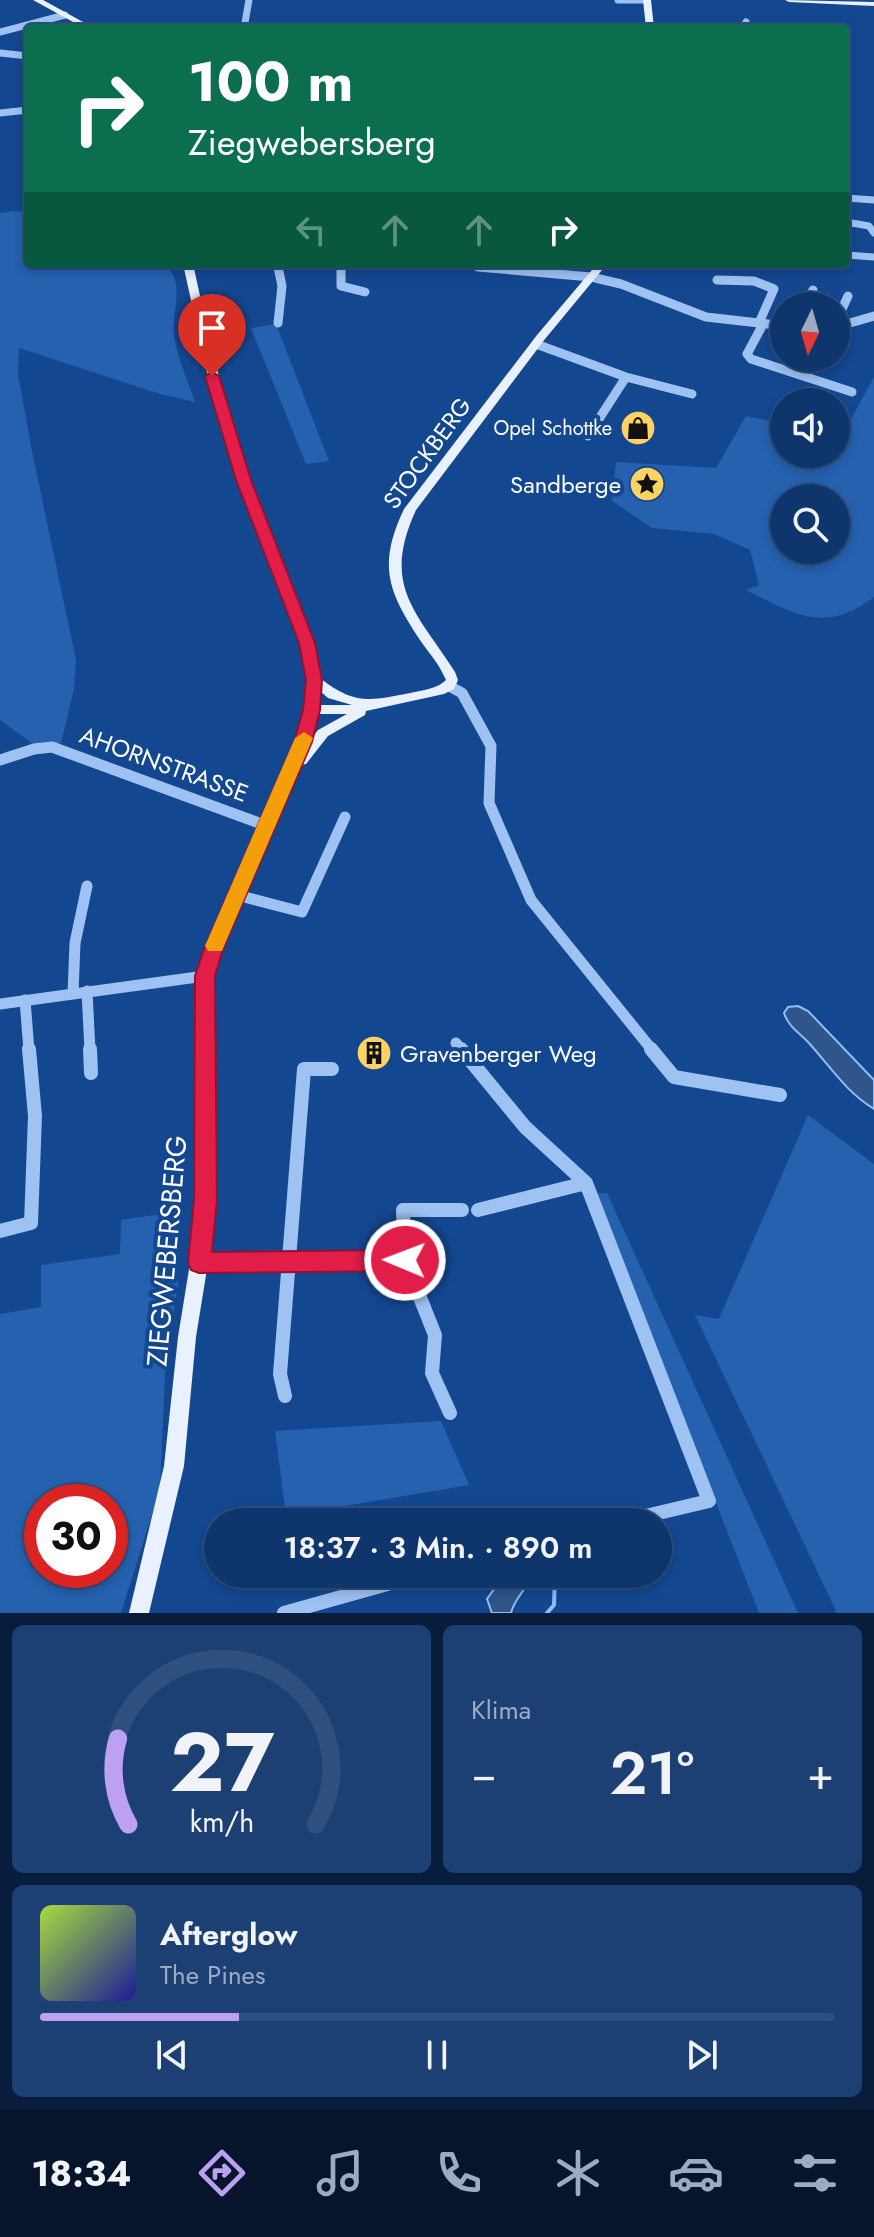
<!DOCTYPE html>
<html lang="de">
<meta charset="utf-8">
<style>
:root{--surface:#0e356c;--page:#1c4074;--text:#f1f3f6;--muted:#9babc2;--line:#2e507f;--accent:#bca0f2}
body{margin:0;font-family:Jost,sans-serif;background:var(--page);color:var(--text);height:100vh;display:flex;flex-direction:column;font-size:30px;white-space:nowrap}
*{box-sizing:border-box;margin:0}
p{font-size:26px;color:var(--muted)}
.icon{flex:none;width:44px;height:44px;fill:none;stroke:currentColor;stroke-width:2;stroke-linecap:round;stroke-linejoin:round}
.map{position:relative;height:1613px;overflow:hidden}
.sheet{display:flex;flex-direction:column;gap:12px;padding:12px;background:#081d3b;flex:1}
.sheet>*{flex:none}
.banner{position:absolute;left:24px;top:24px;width:826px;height:244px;border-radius:8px;box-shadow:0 4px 12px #0003,0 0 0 2px var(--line);background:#0b6e4f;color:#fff;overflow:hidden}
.needle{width:52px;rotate:185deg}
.tools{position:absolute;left:770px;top:292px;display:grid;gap:16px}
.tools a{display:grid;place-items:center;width:80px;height:80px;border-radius:50%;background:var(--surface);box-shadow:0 4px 12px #0003,0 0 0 2px var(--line);font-size:40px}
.speed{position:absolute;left:24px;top:1484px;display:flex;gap:16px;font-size:40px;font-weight:700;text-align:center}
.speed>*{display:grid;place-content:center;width:104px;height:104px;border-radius:50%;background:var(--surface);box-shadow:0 4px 12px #0003,0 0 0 2px var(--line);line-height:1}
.speed .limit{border:12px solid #d22;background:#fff;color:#111}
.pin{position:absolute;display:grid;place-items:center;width:68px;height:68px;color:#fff;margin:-82px -34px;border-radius:50% 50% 50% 0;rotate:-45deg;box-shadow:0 0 8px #0007}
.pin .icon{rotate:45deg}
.me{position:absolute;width:88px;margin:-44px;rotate:271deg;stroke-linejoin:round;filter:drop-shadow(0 0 6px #0008)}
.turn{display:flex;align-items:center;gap:28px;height:168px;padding:0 32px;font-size:36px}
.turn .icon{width:104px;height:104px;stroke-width:2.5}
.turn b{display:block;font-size:56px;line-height:68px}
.lanes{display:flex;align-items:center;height:76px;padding:0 32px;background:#0003;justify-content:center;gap:40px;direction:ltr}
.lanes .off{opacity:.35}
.big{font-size:60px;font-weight:600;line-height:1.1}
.sheet .widget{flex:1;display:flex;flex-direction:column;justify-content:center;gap:12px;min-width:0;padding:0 28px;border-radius:12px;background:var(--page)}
.sheet .dial{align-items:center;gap:0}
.dial svg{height:208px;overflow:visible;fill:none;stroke:var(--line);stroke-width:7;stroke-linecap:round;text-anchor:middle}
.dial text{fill:var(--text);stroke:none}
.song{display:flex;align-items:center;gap:24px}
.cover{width:96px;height:96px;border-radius:12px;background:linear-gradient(135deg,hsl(80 70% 55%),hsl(240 70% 35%))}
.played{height:8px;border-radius:4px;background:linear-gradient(90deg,var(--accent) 25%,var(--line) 25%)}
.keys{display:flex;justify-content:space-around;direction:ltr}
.heat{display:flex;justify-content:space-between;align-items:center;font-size:44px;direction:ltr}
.sheet .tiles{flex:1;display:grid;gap:12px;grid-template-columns:1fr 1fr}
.widget:last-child{grid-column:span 2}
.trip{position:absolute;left:204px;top:1508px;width:468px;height:80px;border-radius:40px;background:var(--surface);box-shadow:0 4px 12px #0003,0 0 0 2px var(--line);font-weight:600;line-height:80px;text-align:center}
.tabs{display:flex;height:128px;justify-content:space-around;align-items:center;background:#06152b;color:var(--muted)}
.tabs .icon{width:56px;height:56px}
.tabs .on{color:var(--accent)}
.tabs b{font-size:36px;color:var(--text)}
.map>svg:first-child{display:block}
</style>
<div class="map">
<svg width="874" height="1613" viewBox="0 0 874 1613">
<rect width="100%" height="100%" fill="#134790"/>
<path fill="#2561af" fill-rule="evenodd" d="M16,211L28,213V264H164C187,283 171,310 174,335C177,357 188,381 195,402L160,394L19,348L18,374L33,456L76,660L74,689L61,743L36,746L0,720V213Z
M276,324L329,461L306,464L251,328Z
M874,377V597C824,635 794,614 746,590L759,585L750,550L714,534L652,528L612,501L616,462L716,468L746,416L784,424V454H836V434L842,435ZM784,498H836V550H784Z
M808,1115L874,1164V1613H837L695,1315L719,1319Z
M595,1193H607L798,1613H759Z
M181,1211L178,1286L166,1356L160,1489L121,1613H0V1314L41,1307V1265L120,1254L121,1220ZM42,1502H110V1570H42Z
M441,1421L469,1485L286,1516L275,1431Z"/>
<path fill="#2f558b" stroke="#90bdf4" stroke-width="2" d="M798,1006L808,1011L874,1080V1109C845,1091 830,1066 808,1042C799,1033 788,1026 784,1013L788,1007Z
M505,1574H523L528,1581C523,1594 514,1600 511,1613H492L487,1599Z"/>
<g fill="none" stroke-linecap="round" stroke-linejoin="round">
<path stroke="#90bdf4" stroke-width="4" d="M547,1613L554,1605L555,1576"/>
<path stroke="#9ec2f1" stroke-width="7" d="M618,0H647
M778,26L793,28
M244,28L249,0
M743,28L746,22
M0,32L65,15
M0,53L28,56
M0,113L28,110
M846,198L874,200
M846,222L869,226L874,233
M846,255L874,257
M278,264L279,269
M341,264V269
M451,264L500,269"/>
<path stroke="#9ec2f1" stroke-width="9" d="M341,267V286L365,292
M478,267L591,277L621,284L706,317L759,323L761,328L747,354L751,359L852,392
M717,280L754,281L774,289L759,323L784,326
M805,306L813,290
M836,322L848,296
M278,323L282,286L278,267
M836,327L874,316
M536,344L626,377L692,394
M588,436L626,377"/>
<path stroke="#9ec2f1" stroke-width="11" d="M449,686L462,693L491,746L489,803L531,900L653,1051
M0,760L34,749L52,747L267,826
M237,895L302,912L345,817
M87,991L90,1051
M73,993L75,943L87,886
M25,1000L29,1051
M0,1004L205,976
M456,1043L462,1051"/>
<path stroke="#9ec2f1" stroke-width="14" d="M90,1049L91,1073
M461,1049L525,1127L586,1183L709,1501L620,1522
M651,1049L674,1077L780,1095
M478,1210L586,1183
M0,1231L31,1223L35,1116L29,1049
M199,1263L405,1260
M285,1396L280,1374L304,1069H332
M450,1413L432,1373L435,1335L405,1260L403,1210H462
M284,1613L423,1574"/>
<path fill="#e9f1ff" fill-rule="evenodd" d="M33,0H43L94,28H84Z
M643,0H651L654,28H646Z
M785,0L874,2V6L789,2Z
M183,264H193C209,336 224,407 249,477C272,544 307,608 320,678C354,705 370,701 410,693C423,690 437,689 446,680C440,666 431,655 422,643C388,592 377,566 404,509L537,335L597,264H607L545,339L416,510C381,586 416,611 455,672L458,680L454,689L444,694L366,711L365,715L328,736L306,764L300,765L221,949L213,976L214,1200L208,1263L196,1337L184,1466L149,1613H129L164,1466L178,1337L190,1263L196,1200L197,976L205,949L296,742L305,710L308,680L301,643L238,480L214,404ZM320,691L328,698L352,705H319ZM317,714H347L318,730L310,740Z"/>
</g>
<path fill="#e11d48" stroke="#92132f" stroke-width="2" d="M212,372L219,376L251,480L315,643L322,680L320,710L312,742L223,949L215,976L217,1200L212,1252L405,1250L413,1253L416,1260L413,1268L405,1271L199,1273L191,1270L188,1263L194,1200L195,976L204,949L294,742L303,710L306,680L299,643L236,480L205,376Z"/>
<path fill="#f59e0b" d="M304,732L313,738L224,946L222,951H208L205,946L295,738Z"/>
<defs>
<symbol id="shop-disc" viewBox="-11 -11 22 22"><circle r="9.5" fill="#ffd35f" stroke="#134790"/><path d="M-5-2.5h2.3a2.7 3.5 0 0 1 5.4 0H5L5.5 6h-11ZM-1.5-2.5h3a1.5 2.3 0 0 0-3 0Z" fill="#111"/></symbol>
<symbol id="sight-disc" viewBox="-11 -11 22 22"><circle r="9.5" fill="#ffd35f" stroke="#134790"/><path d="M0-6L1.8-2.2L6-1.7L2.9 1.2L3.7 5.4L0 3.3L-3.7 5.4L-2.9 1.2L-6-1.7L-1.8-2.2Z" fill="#111"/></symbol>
<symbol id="building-disc" viewBox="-11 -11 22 22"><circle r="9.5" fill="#ffd35f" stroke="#134790"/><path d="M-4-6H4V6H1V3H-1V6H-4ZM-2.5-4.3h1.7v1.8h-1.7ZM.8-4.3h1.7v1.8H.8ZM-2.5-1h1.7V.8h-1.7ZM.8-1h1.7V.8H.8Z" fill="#111"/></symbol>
</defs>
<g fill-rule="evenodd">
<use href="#shop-disc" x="618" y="408" width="40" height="40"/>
<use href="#sight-disc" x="627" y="464" width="40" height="40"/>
<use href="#building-disc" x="354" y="1033" width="40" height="40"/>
</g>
<g text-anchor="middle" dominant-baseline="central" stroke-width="8" stroke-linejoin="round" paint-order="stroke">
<g font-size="20" fill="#fff" stroke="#134790" text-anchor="end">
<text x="612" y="428">Opel Schottke</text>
</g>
<g font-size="24" fill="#fff" stroke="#134790">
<text transform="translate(427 453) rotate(-54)">STOCKBERG</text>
<text transform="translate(164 764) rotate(20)">AHORNSTRASSE</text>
</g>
<g font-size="24" fill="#fff" stroke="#134790" text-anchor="end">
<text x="621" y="484">Sandberge</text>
<text x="400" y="1053" text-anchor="start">Gravenberger Weg</text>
</g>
<g font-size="28" fill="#fff" stroke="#134790">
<text transform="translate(167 1251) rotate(-85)">ZIEGWEBERSBERG</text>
</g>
</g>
</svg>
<div class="tools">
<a><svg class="needle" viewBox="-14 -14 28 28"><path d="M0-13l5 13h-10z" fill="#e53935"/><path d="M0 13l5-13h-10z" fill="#9babc2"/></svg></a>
<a><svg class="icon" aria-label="sound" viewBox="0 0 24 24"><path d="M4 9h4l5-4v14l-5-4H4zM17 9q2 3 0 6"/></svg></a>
<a><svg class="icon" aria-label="search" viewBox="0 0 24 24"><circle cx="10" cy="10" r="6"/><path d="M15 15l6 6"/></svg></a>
</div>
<div class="speed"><div class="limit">30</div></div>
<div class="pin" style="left:212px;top:376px;background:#d93025"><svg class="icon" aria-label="arrive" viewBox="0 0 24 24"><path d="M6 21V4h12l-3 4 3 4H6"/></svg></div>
<svg class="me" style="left:405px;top:1260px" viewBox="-20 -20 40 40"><circle r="17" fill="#e11d48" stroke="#fff" stroke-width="3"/><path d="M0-11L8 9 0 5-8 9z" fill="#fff"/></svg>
<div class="trip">18:37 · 3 Min. · 890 m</div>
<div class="banner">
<div class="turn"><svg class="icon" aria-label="right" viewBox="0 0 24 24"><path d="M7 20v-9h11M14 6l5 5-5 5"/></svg><div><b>100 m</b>Ziegwebersberg</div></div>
<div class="lanes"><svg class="icon off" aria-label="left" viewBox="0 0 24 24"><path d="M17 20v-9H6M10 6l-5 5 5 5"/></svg><svg class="icon off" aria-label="ahead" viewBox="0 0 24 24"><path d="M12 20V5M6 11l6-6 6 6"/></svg><svg class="icon off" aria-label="ahead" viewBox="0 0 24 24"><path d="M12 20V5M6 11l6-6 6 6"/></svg><svg class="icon" aria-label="right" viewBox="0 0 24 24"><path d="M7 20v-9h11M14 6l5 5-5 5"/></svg></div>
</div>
</div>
<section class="sheet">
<div class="tiles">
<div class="widget dial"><svg viewBox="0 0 100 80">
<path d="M14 69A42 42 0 1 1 86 69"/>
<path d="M14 69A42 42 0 0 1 10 36" stroke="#bca0f2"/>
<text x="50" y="56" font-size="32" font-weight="700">27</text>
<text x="50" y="72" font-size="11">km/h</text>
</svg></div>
<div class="widget"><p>Klima</p>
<div class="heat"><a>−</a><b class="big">21°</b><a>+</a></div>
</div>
<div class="widget">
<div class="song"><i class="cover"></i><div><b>Afterglow</b><p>The Pines</p></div></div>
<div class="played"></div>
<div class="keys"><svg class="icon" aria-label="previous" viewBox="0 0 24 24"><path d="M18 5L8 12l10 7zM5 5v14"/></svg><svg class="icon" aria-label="pause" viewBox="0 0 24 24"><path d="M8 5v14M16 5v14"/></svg><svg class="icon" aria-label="next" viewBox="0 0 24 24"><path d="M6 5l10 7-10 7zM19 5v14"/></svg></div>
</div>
</div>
</section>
<nav class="tabs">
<b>18:34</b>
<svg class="icon on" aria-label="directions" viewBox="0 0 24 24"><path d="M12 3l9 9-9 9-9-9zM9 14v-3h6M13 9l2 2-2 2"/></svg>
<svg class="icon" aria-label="music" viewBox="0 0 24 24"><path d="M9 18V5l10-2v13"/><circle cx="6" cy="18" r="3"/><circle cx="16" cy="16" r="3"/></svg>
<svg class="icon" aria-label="phone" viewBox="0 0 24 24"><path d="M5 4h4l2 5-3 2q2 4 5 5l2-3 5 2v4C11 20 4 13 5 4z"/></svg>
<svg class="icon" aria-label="climate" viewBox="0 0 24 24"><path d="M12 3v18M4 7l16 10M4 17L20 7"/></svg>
<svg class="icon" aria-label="car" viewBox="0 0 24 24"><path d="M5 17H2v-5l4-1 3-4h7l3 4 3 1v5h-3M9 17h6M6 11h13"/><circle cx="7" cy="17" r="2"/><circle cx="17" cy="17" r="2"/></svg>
<svg class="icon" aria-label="filters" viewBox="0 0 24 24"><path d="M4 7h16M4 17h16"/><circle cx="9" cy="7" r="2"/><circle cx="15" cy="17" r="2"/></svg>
</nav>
